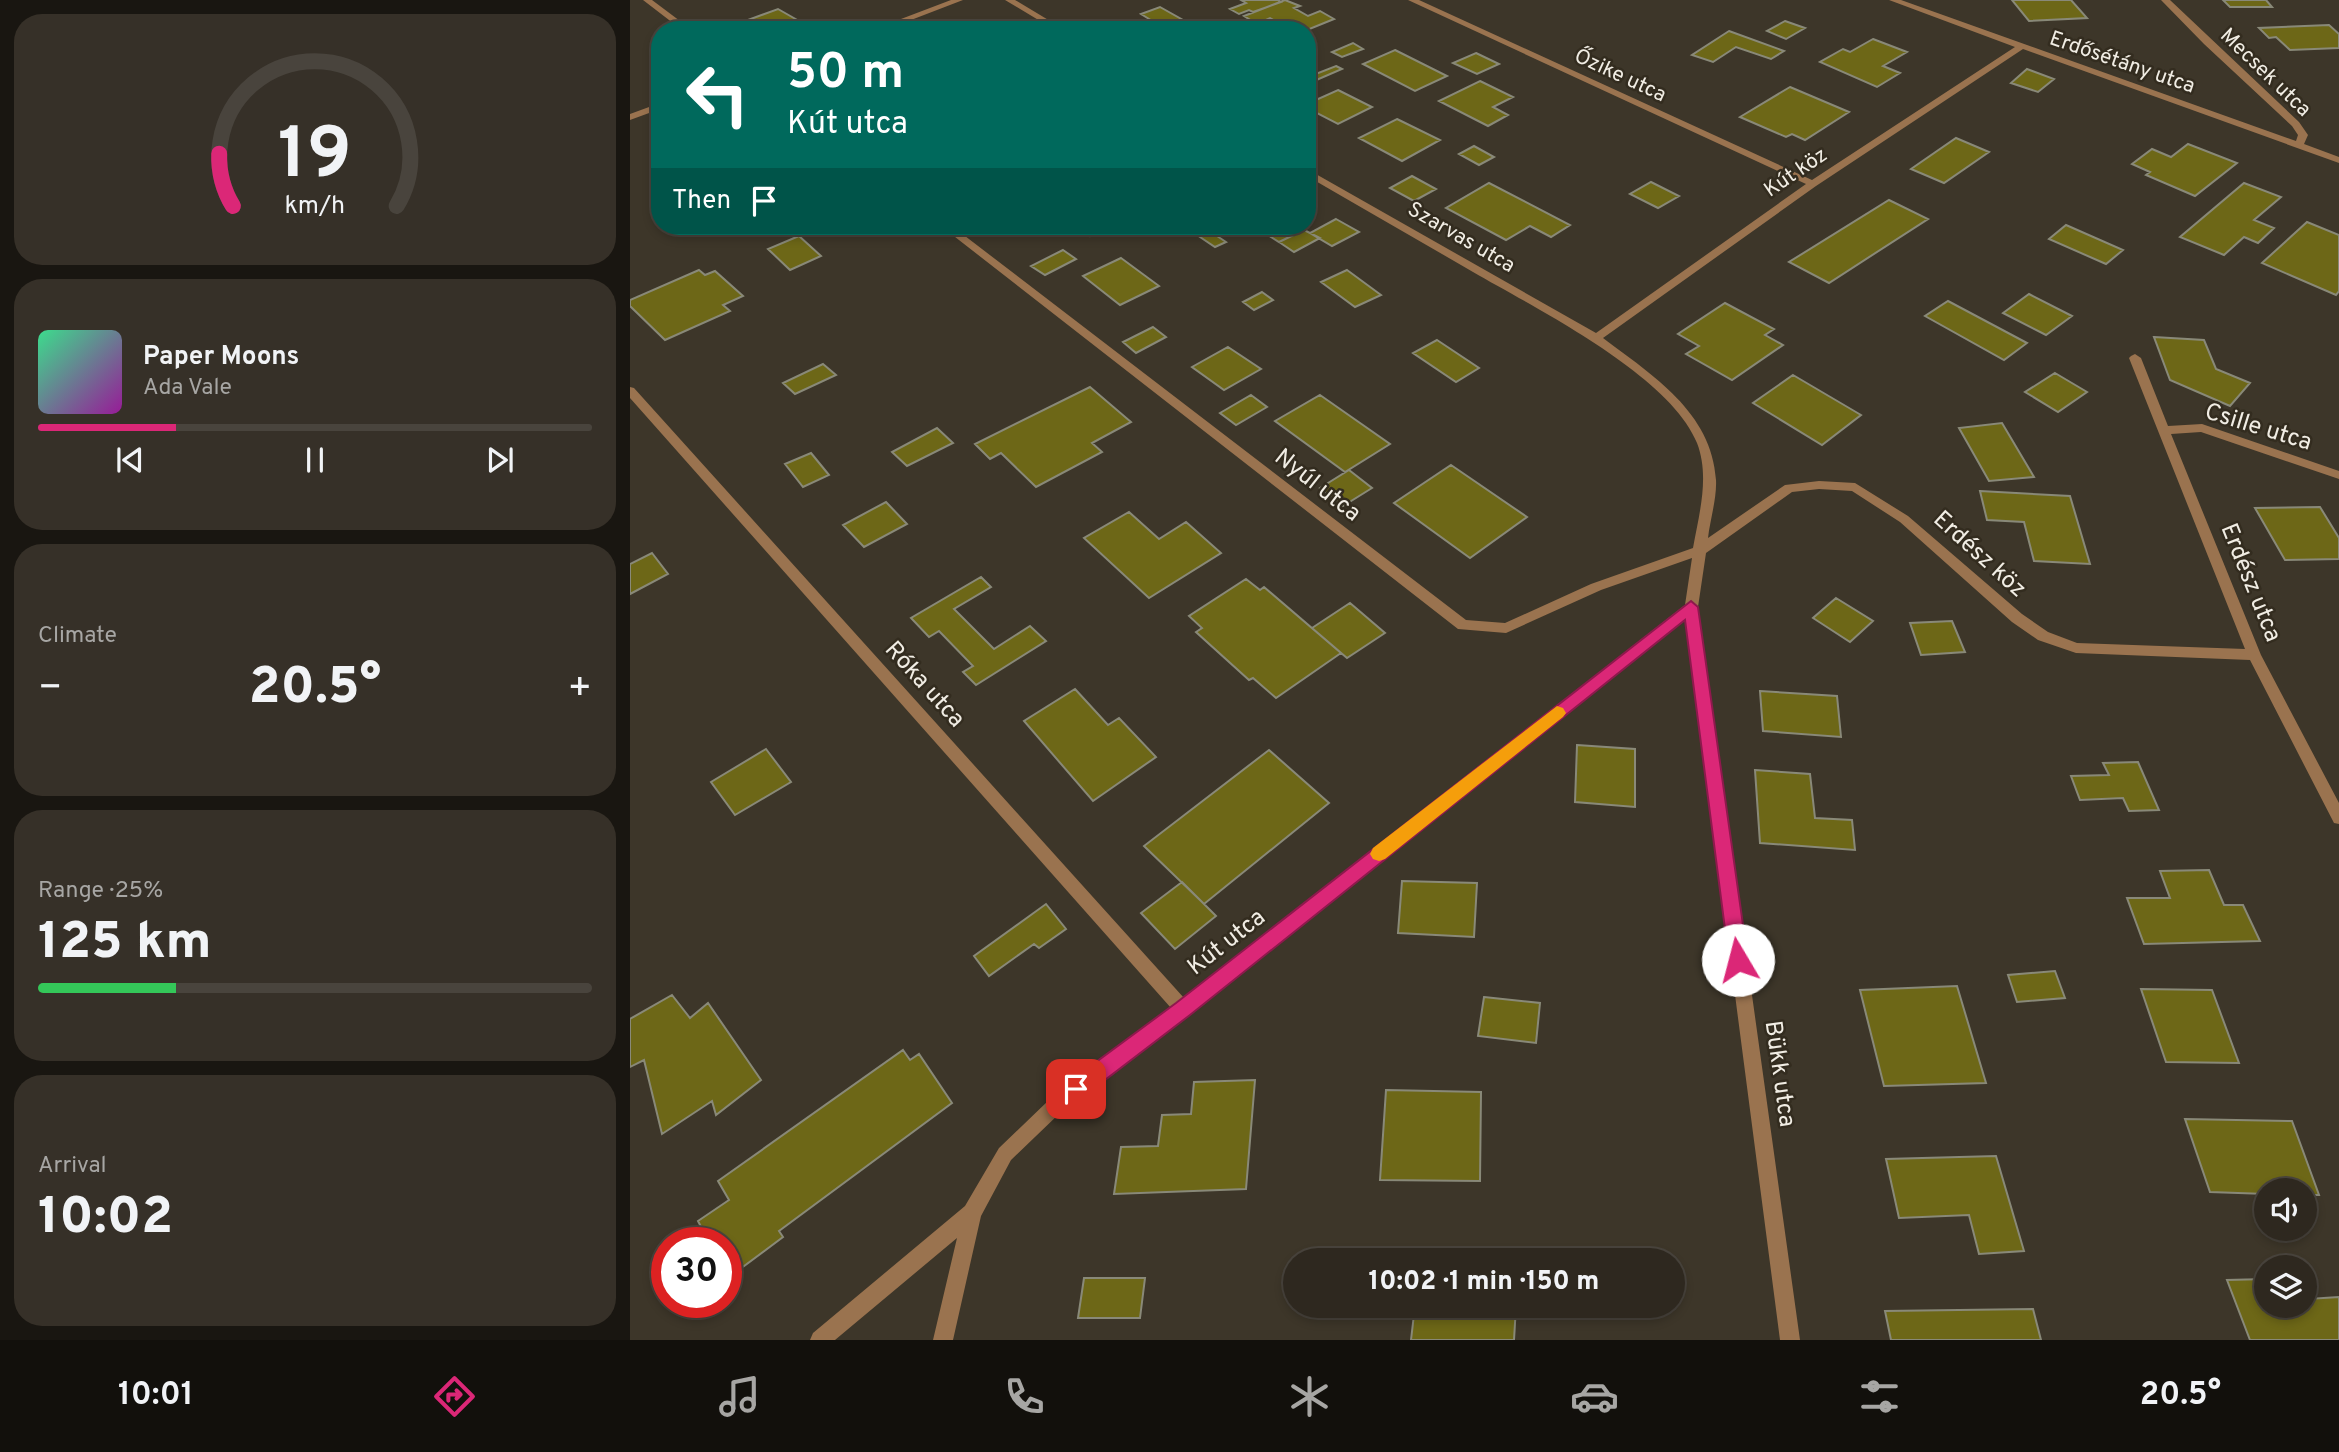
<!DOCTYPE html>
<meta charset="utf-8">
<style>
:root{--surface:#2e281f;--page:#363028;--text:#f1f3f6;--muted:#a7a6a4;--line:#49443d;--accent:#db2777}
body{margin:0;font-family:Overpass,sans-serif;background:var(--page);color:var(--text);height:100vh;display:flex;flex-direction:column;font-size:26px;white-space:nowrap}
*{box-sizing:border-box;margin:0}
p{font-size:23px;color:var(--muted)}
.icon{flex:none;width:38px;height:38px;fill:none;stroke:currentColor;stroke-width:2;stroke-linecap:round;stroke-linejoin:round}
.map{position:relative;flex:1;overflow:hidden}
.side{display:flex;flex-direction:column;gap:14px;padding:14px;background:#191611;width:630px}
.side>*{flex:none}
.top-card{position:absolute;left:21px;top:21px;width:665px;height:214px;border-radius:28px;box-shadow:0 4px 10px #0003,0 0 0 2px var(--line);background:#00695c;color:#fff;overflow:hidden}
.buttons{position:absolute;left:1624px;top:1178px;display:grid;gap:14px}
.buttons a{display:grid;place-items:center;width:63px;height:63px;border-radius:50%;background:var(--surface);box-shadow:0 4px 10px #0003,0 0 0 2px var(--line);font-size:35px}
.speed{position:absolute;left:21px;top:1227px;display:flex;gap:14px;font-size:35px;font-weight:700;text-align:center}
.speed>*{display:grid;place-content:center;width:91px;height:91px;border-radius:50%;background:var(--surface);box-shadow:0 4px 10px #0003,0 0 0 2px var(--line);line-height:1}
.speed .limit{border:10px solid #d22;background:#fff;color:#111}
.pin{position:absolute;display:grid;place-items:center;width:60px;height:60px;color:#fff;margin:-30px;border-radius:14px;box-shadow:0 4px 10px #0006}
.me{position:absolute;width:77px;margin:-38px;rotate:352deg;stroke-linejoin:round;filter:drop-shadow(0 0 5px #0008)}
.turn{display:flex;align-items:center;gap:24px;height:147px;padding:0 21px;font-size:32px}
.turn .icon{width:91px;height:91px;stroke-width:2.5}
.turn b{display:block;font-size:49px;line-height:60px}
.then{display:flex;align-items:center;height:66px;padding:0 21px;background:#0003;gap:14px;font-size:26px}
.big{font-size:52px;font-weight:800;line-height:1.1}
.side .card{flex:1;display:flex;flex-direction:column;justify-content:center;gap:10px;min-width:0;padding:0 24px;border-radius:28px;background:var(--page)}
.side .dial{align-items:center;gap:0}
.dial svg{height:182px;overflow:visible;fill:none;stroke:var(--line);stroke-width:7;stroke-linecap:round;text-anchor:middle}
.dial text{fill:var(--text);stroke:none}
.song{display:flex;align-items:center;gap:21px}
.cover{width:84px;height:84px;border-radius:10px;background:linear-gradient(135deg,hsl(150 70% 55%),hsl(300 70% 35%))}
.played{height:7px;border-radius:4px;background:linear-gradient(90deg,var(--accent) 25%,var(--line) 25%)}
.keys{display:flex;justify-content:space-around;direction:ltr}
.heat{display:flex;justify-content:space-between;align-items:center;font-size:38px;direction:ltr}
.charge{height:10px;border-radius:5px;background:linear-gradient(90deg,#34c759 25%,var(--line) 0)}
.trip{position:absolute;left:653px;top:1248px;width:402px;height:70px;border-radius:35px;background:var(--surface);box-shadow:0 4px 10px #0003,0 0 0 2px var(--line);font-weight:800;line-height:70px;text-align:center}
.menu{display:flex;height:112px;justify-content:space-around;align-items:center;background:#12100c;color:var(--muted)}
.menu .icon{width:49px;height:49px}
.menu .on{color:var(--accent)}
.menu b{font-size:32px;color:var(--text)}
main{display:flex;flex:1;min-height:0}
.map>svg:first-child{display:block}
</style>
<main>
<section class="side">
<div class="card dial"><svg viewBox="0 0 100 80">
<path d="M14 69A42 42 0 1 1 86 69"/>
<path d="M14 69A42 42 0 0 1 8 46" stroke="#db2777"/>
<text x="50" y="56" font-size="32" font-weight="700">19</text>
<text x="50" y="72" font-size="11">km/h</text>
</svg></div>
<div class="card">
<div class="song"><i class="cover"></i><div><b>Paper Moons</b><p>Ada Vale</p></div></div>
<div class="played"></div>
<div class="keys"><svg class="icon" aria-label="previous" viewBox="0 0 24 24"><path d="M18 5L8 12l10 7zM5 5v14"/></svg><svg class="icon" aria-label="pause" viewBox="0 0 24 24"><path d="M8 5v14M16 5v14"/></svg><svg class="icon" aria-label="next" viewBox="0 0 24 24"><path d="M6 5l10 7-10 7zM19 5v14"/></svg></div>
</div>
<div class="card"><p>Climate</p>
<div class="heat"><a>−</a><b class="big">20.5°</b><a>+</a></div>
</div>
<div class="card"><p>Range · 25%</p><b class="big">125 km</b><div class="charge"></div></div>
<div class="card"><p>Arrival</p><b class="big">10:02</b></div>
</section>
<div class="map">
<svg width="1709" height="1340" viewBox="0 0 1709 1340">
<rect width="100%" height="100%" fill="#3d3629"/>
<path fill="#6d6717" stroke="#898978" stroke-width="2" d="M611,0H648L651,2L623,12L619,10L609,14L600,9L616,3Z
M655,0L670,6L664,8L678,16L690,11L704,19L677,30H653L656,27L640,18L627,24L614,16Z
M1382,0H1441L1457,18L1399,21Z
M1593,0H1636L1642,7H1600Z
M530,7L560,24L537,30L511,14Z
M148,9L169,21L145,30H128L115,21Z
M1155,21L1175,28L1156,39L1137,31Z
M1699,25L1709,34V48L1660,50L1646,37L1639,38L1629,28Z
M1099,31L1154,51L1141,59L1106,47L1083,62L1062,55Z
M1243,39L1277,52L1253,66L1270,73L1247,87L1190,62L1213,49L1220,52Z
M723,43L733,49L712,57L702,52Z
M765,50L817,76L785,91L733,64Z
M846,53L869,64L847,74L823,63Z
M706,66L712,69L684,81L678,77Z
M1397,69L1424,79L1408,92L1381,83Z
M850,81L883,97L863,107L878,115L858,126L809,101Z
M1160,87L1219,112L1175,140L1162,134L1156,137L1110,117Z
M708,90L742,107L708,124L677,108V104Z
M767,119L810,140L772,161L729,138Z
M1326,138L1359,152L1314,183L1281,169Z
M1558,144L1607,163L1565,196L1516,175L1520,172L1502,164L1522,149L1541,157Z
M844,146L864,157L849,165L829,154Z
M782,176L806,189L784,201L760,188Z
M1021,182L1049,196L1028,208L1000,194Z
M859,183L940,225L921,237L900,226L876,240L816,208Z
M1614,183L1651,197L1624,220L1644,228L1628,243L1614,237L1594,255L1550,237Z
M1259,200L1298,219L1199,283L1159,262Z
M706,219L729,232L702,246L680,233Z
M1677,222L1709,235V291L1706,295L1632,263Z
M1436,225L1493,250L1476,264L1419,239Z
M445,226H481L460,236Z
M627,226H663L672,231L649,242L625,227Z
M674,230L690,238L664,252L649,242Z
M581,232L596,242L585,247L570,237Z
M169,236L191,256L160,270L138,249Z
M433,250L446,259L415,275L401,266Z
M491,258L529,286L490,305L453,276Z
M69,270L75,275L85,271L113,296L93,305L100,311L35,340L0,306V300Z
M717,270L751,295L725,307L691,282Z
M632,292L643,300L624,310L613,302Z
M1399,294L1442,316L1416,335L1373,313Z
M1318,301L1397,343L1374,360L1295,316Z
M1095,303L1144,329L1135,335L1153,345L1102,380L1056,354L1069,346L1048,334Z
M523,327L536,337L506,353L493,342Z
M1524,337L1574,340L1586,369L1620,383L1600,406L1540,380Z
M807,340L849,368L826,382L783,353Z
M598,347L631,369L594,390L562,367Z
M193,364L206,375L165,394L153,383Z
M1425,373L1457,392L1428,412L1395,392Z
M1163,375L1231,415L1192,445L1123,403Z
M460,387L501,422L462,443L472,452L406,487L371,453L360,459L345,444Z
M621,395L637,407L606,425L590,413Z
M690,395L760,444L715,472L645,421Z
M1372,423L1404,477L1359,481L1329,428Z
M307,428L323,443L277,466L262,452Z
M181,453L199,475L173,487L155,464Z
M821,465L897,517L840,558L764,503Z
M719,470L742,488L713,506L690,488Z
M1350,491L1440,496L1460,564L1404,561L1394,522L1357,520Z
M256,502L277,524L234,547L213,525Z
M1690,507L1709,538V559L1655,560L1625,508Z
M499,512L529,539L556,522L591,553L519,598L454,538Z
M22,553L38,574L0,594V564Z
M351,577L361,587L324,609L364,649L400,626L416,641L346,685L333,672L343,666L309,631L299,637L281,618Z
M616,579L630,590L634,587L711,653L646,698L623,678L619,680L566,632L572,628L559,616Z
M1206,598L1243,621L1220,642L1183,618Z
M720,603L755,633L717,658L682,628Z
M1322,621L1335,652L1291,655L1280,623Z
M445,689L478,725L489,718L526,757L463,801L394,721Z
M1130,691L1207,696L1211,737L1133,731Z
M947,745L1005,749V807L945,802Z
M136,749L161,782L105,815L81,782Z
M639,750L699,803L574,904L514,846Z
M1508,762L1529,810L1499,811L1493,798L1450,800L1441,776L1479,775L1473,763Z
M1125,770L1180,774L1185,818L1222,820L1225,850L1130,843Z
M1579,870L1594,905H1613L1630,941L1514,944L1497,898H1540L1530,871Z
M772,881L847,883L844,937L768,933Z
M552,882L586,916L545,949L511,913Z
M416,904L436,929L409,948L404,944L359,976L344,956Z
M1425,971L1435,998L1387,1002L1378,975Z
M1327,986L1356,1083L1254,1086L1230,990Z
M1511,989L1582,990L1609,1063L1536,1062Z
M42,995L60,1018L78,1003L131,1080L86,1115L82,1101L32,1134L14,1060L0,1067V1019Z
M854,997L910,1003L906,1043L848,1036Z
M273,1050L280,1060L289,1054L322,1103L149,1231L153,1237L98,1278L96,1242H79L68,1221L99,1200L88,1181Z
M625,1080L616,1189L484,1194L491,1147L528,1146L532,1115L561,1114L564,1082Z
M756,1090L851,1092L850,1181L750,1180Z
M1555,1119L1662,1121L1689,1195H1675V1190H1636V1194L1580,1192Z
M1366,1156L1394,1251L1349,1254L1339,1215L1269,1218L1256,1159Z
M454,1278H515L510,1318H448Z
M1636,1279V1306H1675V1292L1678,1299L1709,1297V1340H1620L1597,1280Z
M785,1306H886L884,1340H781Z
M1403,1309L1411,1340H1261L1255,1311Z"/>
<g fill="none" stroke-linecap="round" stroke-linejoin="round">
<path fill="#9a734f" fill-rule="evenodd" d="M13,0H22L62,30H52Z
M321,0H333L255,30H242Z
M375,0H385L435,30H425Z
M778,0H789L1182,180L1385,47L1259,0H1271L1666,141L1668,135L1662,126L1574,44L1531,0H1540L1669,122L1678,135L1674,144L1709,157V163L1393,49L1186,186L973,338C1022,375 1082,412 1086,480C1087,498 1080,520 1078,538L1155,485L1189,481L1225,483L1278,516L1392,614L1418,632L1447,643L1615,649L1499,358L1501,356L1505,354L1511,358L1538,426L1572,424L1709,471V479L1571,432L1541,434L1631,655L1709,803V824L1704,823L1620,660L1446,653L1408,640L1382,622L1270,522L1222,491L1189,489L1162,492L1076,553L1068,607L1170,1340H1150L1056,619L559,1015L431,1112L381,1160L351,1216L323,1340H303L327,1238L205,1340H180L183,1333L335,1206L369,1148L419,1100L541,1008L0,398V387L4,388L554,998L1055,605L1062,558L971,590L876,633L828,629L311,226H322L836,620L875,623L961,584L1063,548C1069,514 1080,477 1067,443C1040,375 905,308 843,272C788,240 732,208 677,176V169L966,333L1176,184Z
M30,103V109L0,120V114Z"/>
</g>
<path fill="#db2777" stroke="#8e194d" stroke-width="2" d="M1061,601L1068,607L1118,960L1115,966L1108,969L1102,966L1099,960L1055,620L560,1015L454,1096L446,1099L439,1096L436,1089L439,1082L546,1003Z"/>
<path fill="#f59e0b" d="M927,706L933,708L936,713L933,717L755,859L749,861L743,859L740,854L743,848Z"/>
<g text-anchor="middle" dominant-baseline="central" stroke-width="5" stroke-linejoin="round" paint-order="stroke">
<g font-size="21" fill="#f1ede4" stroke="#332c1f">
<text transform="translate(1492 63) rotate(19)">Erdősétány utca</text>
<text transform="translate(1635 73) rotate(44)">Mecsek utca</text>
<text transform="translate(990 76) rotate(25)">Őzike utca</text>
<text transform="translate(1166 173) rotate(-34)">Kút köz</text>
<text transform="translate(831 238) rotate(30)">Szarvas utca</text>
</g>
<g font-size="24" fill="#f1ede4" stroke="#332c1f">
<text transform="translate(1628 428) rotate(17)">Csille utca</text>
<text transform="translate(687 486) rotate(38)">Nyúl utca</text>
<text transform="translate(1349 555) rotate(42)">Erdész köz</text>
<text transform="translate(1620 583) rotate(68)">Erdész utca</text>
<text transform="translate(294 685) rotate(48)">Róka utca</text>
<text transform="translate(597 943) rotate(-38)">Kút utca</text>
<text transform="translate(1149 1074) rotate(82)">Bükk utca</text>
</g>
</g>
</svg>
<div class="buttons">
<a><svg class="icon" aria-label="sound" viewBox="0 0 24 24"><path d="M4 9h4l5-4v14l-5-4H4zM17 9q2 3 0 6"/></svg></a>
<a><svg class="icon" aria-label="layers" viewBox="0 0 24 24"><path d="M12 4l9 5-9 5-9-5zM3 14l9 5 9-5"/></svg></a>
</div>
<div class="speed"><div class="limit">30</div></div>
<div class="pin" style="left:446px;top:1089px;background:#d93025"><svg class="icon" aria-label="arrive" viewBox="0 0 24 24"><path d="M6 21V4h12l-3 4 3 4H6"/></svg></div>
<svg class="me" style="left:1108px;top:960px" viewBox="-20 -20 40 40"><circle r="19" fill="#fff"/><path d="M0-13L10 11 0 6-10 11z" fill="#db2777"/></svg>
<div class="trip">10:02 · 1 min · 150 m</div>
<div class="top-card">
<div class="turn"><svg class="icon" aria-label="left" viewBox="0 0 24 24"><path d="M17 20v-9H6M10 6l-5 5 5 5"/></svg><div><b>50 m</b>Kút utca</div></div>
<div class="then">Then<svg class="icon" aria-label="arrive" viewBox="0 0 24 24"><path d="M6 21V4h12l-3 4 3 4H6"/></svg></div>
</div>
</div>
</main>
<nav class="menu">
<b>10:01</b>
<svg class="icon on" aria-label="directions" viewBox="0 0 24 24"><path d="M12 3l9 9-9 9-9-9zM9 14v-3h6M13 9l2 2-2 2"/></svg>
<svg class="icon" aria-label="music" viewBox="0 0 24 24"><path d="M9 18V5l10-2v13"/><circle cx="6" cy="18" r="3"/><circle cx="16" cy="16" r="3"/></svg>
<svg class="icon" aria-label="phone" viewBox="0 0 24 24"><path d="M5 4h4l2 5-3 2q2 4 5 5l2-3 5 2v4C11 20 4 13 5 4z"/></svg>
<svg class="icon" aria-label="climate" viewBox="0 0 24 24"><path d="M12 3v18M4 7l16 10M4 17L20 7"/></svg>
<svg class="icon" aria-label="car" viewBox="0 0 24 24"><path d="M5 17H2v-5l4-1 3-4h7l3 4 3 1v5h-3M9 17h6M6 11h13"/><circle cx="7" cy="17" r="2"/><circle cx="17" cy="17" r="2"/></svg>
<svg class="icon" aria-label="filters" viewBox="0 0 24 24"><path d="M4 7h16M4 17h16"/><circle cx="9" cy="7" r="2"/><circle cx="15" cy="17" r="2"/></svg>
<b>20.5°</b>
</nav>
